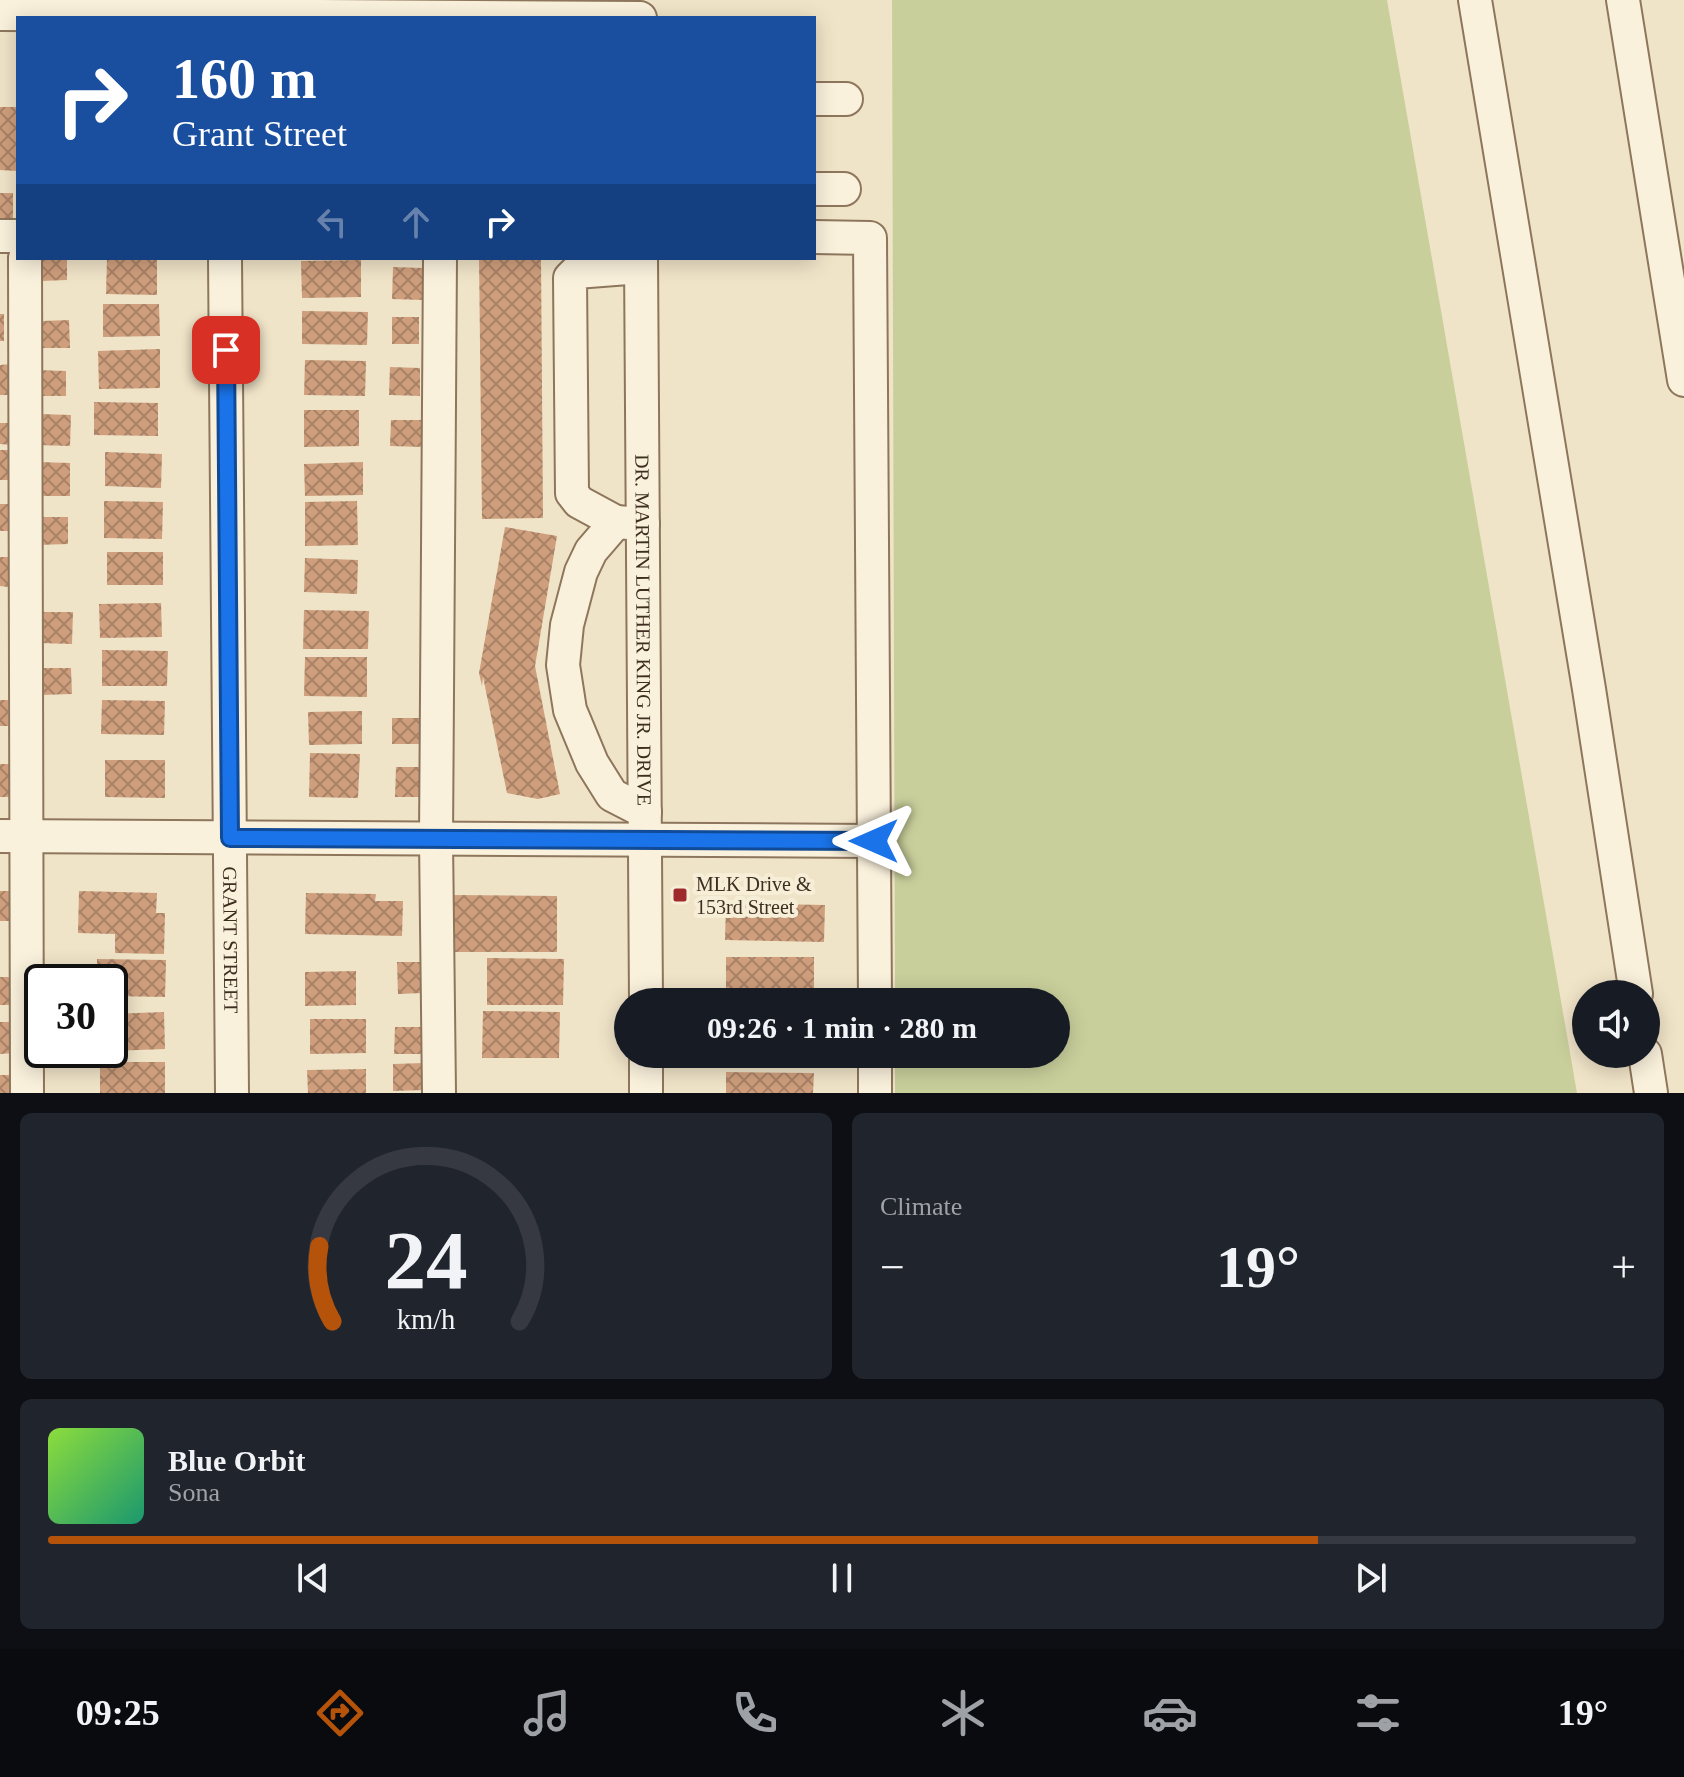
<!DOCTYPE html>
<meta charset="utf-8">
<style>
:root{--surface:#171b24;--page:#20242c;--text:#f1f3f6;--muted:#9ea1a6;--line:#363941;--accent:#b45309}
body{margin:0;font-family:Georgia,serif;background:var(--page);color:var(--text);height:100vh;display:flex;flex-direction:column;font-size:30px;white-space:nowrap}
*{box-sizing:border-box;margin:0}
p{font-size:26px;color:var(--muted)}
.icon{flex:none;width:44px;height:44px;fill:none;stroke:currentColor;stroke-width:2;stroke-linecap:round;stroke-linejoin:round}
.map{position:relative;height:1093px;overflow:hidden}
.sheet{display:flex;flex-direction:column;gap:20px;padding:20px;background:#0d0f14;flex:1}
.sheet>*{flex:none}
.guide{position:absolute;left:16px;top:16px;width:800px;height:244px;border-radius:0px;box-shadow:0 4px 20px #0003;background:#1a4fa0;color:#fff;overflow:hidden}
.buttons{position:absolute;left:1572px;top:980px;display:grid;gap:16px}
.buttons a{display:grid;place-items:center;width:88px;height:88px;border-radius:50%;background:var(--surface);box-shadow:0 4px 20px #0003;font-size:40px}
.speed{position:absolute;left:24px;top:964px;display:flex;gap:16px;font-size:40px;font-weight:700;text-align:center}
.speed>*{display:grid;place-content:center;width:104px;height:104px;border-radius:50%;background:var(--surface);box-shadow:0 4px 20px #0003;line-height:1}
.speed .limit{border:4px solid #111;border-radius:12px;background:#fff;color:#111}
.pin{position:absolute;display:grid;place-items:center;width:68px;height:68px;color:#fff;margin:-34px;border-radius:16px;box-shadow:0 4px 12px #0006}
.me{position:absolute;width:88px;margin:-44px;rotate:270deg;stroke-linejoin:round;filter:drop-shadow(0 0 6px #0008)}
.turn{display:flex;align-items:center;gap:28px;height:168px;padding:0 24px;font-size:36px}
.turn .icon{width:104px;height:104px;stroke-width:2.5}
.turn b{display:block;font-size:56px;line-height:68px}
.lanes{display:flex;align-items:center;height:76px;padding:0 24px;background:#0003;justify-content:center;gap:40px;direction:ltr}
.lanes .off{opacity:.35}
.big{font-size:60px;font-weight:800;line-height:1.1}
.sheet .tile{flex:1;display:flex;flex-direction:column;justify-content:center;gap:12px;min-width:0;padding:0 28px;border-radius:12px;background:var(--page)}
.sheet .dial{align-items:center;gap:0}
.dial svg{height:208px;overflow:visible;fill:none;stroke:var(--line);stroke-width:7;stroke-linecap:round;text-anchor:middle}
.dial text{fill:var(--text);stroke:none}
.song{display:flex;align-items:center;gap:24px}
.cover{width:96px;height:96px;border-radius:12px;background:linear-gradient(135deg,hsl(90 70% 55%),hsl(160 70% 35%))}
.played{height:8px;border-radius:4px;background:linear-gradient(90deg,var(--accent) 80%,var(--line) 80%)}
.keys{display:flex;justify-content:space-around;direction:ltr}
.heat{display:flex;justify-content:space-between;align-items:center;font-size:44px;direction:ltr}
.sheet .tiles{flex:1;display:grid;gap:20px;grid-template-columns:1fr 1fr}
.tile:last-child{grid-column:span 2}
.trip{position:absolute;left:614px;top:988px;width:456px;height:80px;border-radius:40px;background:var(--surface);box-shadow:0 4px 20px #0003;font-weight:800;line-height:80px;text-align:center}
.tabs{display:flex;height:128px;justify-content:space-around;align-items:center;background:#090b0e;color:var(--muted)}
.tabs .icon{width:56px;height:56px}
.tabs .current{color:var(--accent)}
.tabs b{font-size:36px;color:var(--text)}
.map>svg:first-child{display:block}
</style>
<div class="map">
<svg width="1684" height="1093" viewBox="0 0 1684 1093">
<defs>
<pattern id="building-cross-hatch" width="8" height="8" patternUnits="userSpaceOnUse" patternTransform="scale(2)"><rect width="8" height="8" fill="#cf9f7d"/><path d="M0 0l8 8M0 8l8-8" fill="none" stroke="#a98266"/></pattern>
</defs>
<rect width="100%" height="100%" fill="#f0e4c8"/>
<path fill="#c9cf9b" d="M892,0H1387L1577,1093H895V1054H1056V1002H895Z"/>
<path fill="url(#building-cross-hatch)" d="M0,107H18L17,171L0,170Z
M0,193H13V220H0Z
M40,258H67V280L41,281Z
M107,258H157V295L106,294Z
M479,258H541L543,518L482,519Z
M361,260V297L302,298L301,261Z
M393,267L423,268L422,300L392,299Z
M103,304H159L160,336L103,337Z
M302,311L368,312L367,345L302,344Z
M0,314H4V341H0Z
M392,317H419V344H392Z
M69,320L70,348H42V321Z
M160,349V388L99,389L98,351Z
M305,360L366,361L365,396L304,395Z
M12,364V395H0V365Z
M390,367L420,368V396L389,395Z
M37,370L66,371V396H37Z
M94,402L158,403V436L94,435Z
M304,410H359V446L304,447Z
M38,414L71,415L70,446L37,445Z
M391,420H423V447L390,446Z
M0,423H12L11,445L0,444Z
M0,450H10L9,480H0Z
M105,452L162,454L161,488L105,486Z
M37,462L70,463V496H36Z
M363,462V495L305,496L304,464Z
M104,501L163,502L162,539L104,538Z
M357,501L358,545L305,546V502Z
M0,504H9L8,531H0Z
M37,517H68V544L37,545Z
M505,527L557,536L535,666L560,794L538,799L507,793L483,677L482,686L479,673Z
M107,552H163V585H107Z
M0,557H9L8,587L0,586Z
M305,558L358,560L357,594L304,592Z
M161,603L162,637L100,638L99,604Z
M304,610L369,611L368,649H303Z
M39,612H73L72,644L39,643Z
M102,650L168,651L167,686H102Z
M305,657H367V697L304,696Z
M41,668H71L72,694L42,695Z
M0,700H8V726H0Z
M102,700L165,701L164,735L101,734Z
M362,711V744L309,745L308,712Z
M392,718H423V744H392Z
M310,753L360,754L358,798L309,797Z
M105,760H165V798L105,797Z
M0,764H15L14,797H0Z
M396,767H423V797H395Z
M0,891H16L15,921H0Z
M79,891L157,893L156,913H165L164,954L115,953V934L78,933Z
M306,893L376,894L375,901H403L402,936L305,934Z
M452,895L557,896V952H451Z
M726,903L825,905L824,942L725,940Z
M726,957H814V998H726Z
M487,958L564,959L563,1005H487Z
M97,959L166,960L165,997L110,996V982H97Z
M397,962H421L422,993L398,994Z
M356,971V1005L305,1006V972Z
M46,976H75V982H46Z
M0,977H17V1005H0Z
M483,1011L560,1012L559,1058H482Z
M164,1012L165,1049L110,1051V1014Z
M310,1019H366V1053L310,1054Z
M0,1022H14L15,1053L0,1054Z
M395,1027H424V1054H394Z
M726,1054H814V1065L725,1064Z
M100,1062H165V1093H100Z
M423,1063L424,1090L393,1091V1064Z
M366,1069V1093H308L307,1070Z
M726,1072L814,1073L813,1093H726Z
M0,1075H15V1093H0Z"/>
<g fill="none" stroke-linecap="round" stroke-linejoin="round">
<defs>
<g id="minor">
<path d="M1475,0L1589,689L1636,994"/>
<path d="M1623,0L1684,380"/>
<path d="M0,14L640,18"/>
<path d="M814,99H846"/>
<path d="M814,189H844"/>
<path d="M0,236H18"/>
<path d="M814,237L870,238L875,1002"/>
<path d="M25,258L27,1093"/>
<path id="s1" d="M225,258L232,1093"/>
<path id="s2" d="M641,258L646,1002"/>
<path d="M616,522L579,502L572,493L570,278L576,272L641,267"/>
<path d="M643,524L616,522L591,551L581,572L567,625L563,665L570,710L592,763L612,795L645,812"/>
<path d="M0,836L874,841"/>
<path d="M646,1054V1093"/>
<path d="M875,1054V1093"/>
<path d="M1645,1054L1651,1093"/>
<path d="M439,1093L436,840L440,258"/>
</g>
</defs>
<use href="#minor" stroke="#8d765c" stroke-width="36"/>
<use href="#minor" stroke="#faf1dc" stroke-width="32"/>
</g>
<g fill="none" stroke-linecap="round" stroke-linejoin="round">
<defs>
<path id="route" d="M226,350L230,838L874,841"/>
</defs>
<use href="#route" stroke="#114b97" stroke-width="20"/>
<use href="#route" stroke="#1a73e8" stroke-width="14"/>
</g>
<rect fill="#9e2a2b" stroke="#f7eed8" stroke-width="3" x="672" y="887" width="16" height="16" rx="4"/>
<g text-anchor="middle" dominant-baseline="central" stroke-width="8" stroke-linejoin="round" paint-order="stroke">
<g font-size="20" fill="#3d2e20" stroke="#f7eed8">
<text stroke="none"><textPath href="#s2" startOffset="372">DR. MARTIN LUTHER KING JR. DRIVE</textPath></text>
<text stroke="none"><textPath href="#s1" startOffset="682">GRANT STREET</textPath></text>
</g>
<g font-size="20" fill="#3d2e20" stroke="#f7eed8" text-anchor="start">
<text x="696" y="884">MLK Drive &amp;<tspan x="696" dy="23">153rd Street</tspan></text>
</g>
</g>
</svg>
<div class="buttons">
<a><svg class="icon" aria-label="sound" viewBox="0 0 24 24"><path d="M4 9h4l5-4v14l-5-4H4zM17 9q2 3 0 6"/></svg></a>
</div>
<div class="speed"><div class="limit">30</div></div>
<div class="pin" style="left:226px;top:350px;background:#d93025"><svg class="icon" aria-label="arrive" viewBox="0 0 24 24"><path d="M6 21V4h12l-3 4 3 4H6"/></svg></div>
<svg class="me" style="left:874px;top:841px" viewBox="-20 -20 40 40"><path d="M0-17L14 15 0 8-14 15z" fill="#1a73e8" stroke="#fff" stroke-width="4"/></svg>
<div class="trip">09:26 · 1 min · 280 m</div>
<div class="guide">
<div class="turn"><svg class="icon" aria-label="right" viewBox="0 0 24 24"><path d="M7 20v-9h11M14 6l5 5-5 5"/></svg><div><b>160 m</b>Grant Street</div></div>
<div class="lanes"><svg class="icon off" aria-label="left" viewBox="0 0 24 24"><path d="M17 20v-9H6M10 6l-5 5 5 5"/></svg><svg class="icon off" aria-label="ahead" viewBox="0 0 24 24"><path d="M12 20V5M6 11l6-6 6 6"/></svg><svg class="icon" aria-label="right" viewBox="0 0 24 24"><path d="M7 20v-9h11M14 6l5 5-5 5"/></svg></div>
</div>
</div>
<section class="sheet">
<div class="tiles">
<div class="tile dial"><svg viewBox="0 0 100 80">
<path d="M14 69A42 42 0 1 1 86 69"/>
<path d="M14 69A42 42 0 0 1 9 40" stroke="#b45309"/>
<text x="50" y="56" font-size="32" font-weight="700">24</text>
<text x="50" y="72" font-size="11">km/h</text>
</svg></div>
<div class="tile"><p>Climate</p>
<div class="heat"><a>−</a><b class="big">19°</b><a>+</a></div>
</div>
<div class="tile">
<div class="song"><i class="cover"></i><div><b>Blue Orbit</b><p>Sona</p></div></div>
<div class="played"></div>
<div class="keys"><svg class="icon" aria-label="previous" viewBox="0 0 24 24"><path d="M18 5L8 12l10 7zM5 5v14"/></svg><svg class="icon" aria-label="pause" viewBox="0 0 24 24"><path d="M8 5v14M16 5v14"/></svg><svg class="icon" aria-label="next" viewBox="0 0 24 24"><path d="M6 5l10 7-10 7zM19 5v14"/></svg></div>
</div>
</div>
</section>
<nav class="tabs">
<b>09:25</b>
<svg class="icon current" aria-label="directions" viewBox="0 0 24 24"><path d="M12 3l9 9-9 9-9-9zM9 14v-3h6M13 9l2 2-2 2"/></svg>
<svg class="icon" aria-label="music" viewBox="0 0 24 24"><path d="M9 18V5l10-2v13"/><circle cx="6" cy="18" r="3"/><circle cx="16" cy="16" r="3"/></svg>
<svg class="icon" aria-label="phone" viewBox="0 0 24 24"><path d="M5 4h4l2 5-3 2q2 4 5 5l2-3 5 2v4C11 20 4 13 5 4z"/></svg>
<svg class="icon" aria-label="climate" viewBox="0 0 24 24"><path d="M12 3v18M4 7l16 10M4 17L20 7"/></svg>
<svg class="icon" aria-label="car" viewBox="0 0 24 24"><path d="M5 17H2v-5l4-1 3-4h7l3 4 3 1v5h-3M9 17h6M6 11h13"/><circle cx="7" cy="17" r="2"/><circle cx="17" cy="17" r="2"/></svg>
<svg class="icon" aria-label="filters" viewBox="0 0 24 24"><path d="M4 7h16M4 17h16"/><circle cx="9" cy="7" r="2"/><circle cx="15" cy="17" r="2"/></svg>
<b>19°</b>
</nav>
